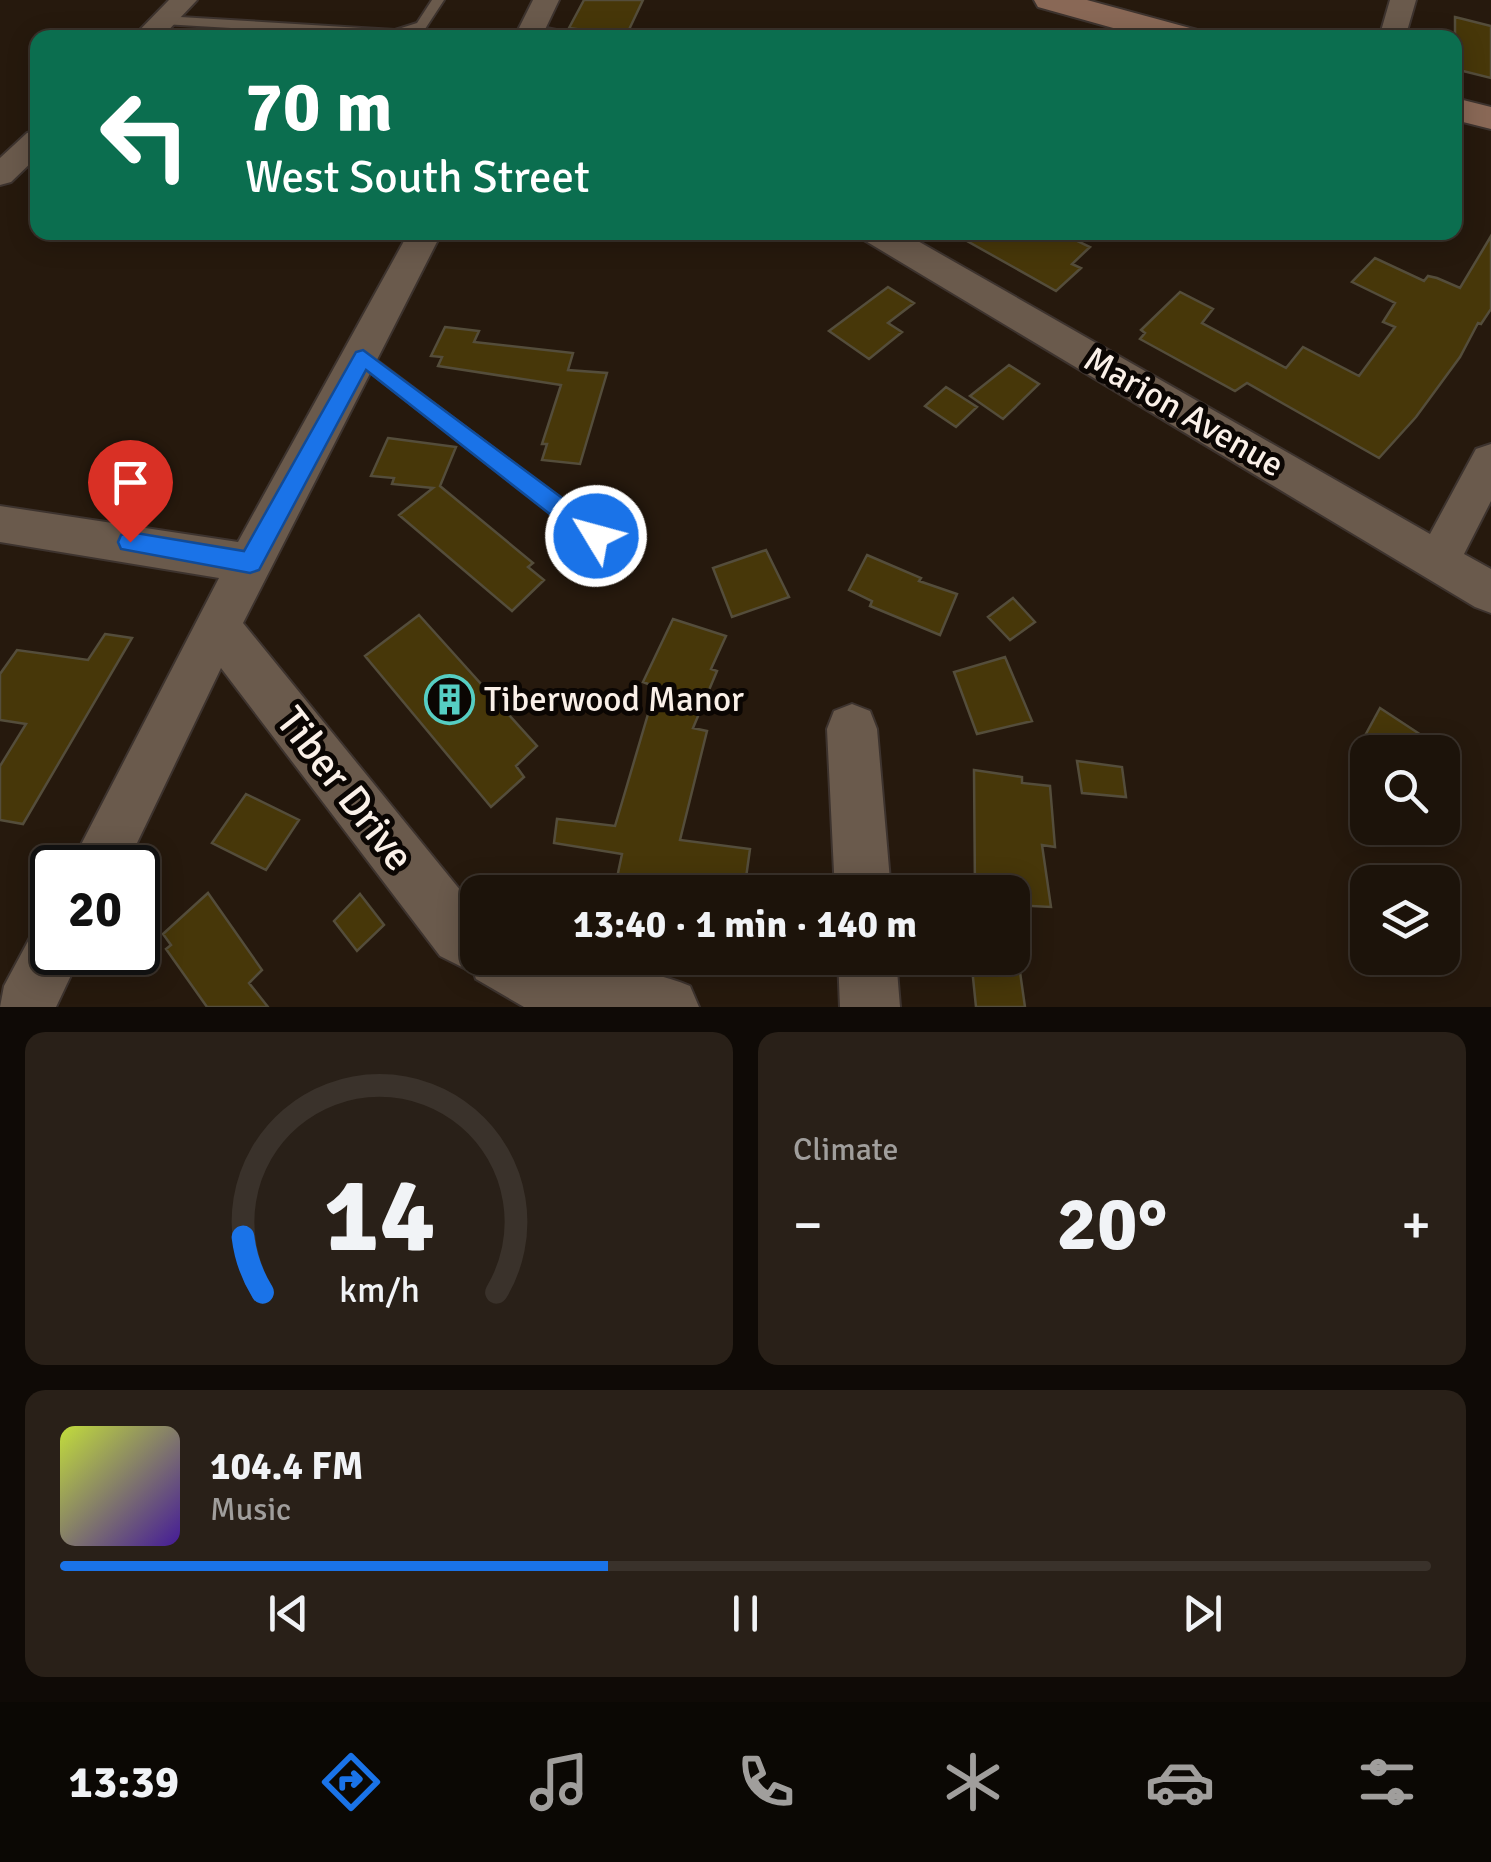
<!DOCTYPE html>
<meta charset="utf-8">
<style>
:root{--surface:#1c130a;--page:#292018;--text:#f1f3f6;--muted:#a09e9c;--line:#3a322b;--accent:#1a73e8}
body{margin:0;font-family:Signika,sans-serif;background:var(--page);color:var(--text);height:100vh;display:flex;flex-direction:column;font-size:38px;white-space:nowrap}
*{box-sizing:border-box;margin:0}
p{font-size:32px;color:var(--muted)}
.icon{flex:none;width:55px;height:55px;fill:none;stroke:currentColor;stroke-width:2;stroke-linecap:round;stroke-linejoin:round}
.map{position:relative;height:1007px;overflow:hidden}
.sheet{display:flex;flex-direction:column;gap:25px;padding:25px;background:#0f0a06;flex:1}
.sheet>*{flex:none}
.hud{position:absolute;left:30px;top:30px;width:1432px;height:210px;border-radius:20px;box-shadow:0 5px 25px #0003,0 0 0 2px var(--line);background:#0b6e4f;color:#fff;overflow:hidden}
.tools{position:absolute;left:1350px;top:735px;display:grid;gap:20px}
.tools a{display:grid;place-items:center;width:110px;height:110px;border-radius:20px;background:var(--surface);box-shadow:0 5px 25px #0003,0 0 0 2px var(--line);font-size:50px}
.speed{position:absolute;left:30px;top:845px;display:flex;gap:20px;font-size:50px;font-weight:700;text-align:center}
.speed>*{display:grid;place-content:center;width:130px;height:130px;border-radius:50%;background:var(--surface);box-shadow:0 5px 25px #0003,0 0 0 2px var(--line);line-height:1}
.speed .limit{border:5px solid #111;border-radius:15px;background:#fff;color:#111}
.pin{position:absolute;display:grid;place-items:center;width:85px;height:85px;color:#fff;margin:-102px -42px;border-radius:50% 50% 50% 0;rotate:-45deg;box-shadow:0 0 10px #0007}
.pin .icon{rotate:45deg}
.me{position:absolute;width:110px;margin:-55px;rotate:307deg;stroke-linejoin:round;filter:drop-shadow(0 0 8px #0008)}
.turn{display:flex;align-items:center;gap:35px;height:210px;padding:0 50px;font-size:45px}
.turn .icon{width:130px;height:130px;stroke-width:2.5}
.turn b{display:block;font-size:70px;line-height:85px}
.big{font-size:75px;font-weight:800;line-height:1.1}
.sheet .card{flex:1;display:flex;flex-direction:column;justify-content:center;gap:15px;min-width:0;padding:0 35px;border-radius:20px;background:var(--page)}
.sheet .dial{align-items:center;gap:0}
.dial svg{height:260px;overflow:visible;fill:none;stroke:var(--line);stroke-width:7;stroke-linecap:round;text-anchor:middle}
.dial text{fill:var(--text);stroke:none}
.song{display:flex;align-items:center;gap:30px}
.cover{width:120px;height:120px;border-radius:15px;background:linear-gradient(135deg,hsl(70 70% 55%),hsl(260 70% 35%))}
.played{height:10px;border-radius:5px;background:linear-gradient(90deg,var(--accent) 40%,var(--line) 40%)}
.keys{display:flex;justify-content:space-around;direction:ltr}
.heat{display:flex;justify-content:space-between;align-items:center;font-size:55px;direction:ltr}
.sheet .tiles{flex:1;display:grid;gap:25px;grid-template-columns:1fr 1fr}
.card:last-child{grid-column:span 2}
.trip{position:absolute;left:460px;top:875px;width:570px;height:100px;border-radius:20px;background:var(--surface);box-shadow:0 5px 25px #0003,0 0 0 2px var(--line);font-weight:800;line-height:100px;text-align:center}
.menu{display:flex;height:160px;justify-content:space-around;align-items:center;background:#0b0804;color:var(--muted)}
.menu .icon{width:70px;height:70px}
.menu .selected{color:var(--accent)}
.menu b{font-size:45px;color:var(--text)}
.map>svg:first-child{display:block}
</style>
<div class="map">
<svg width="1491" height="1007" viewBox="0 0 1491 1007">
<rect width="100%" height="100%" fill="#26190d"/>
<path fill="#473709" stroke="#544d3b" stroke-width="2.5" d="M584,0H643L626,36L569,28Z
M1455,17L1491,26V78L1455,69Z
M951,232H1059L1090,247L1072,264L1081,268L1056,291Z
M1491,236V309L1481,324L1478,323L1460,357L1416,417L1379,458L1247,383L1235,391L1140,339L1145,333L1141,330L1180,292L1213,309L1202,323L1286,368L1303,347L1359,376L1395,327L1383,322L1395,303L1352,282L1375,258L1424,281L1428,276L1437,278L1460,288Z
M888,287L914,303L888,323L902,332L869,359L829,331Z
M445,327L479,331L474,342L573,353L568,370L607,373L580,464L542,460L547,444H542L561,385L438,366L442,357L431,356Z
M1009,365L1039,384L1003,419L970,396Z
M946,387L977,407L956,427L925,406Z
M388,438L456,447L440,486L533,563L528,567L544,580L512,611L399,515L433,488L392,484L394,478L371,476Z
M766,550L789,597L732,617L713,568Z
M867,555L921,578L919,581L957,594L940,635L870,606L872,601L849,590Z
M1013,598L1035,622L1010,640L988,617Z
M419,615L537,746L516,766L524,777L491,807L365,656Z
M673,619L726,636L711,669L717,671L693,728L707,731L680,840L750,849L744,892H614L622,854L554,843L557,819L615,826L656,687L643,682Z
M105,634L132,638L23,824L0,820V766L26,724L0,720V674L17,650L88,660Z
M1005,657L1032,721L977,734L954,672Z
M1380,708L1447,752H1375L1361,743Z
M1077,761L1122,767L1126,797L1082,793Z
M974,770L1022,777V783L1050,786L1055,847L1042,845L1051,907L1012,905V892H975Z
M246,794L299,820L266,870L212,843Z
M208,893L262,970L249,983L268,1007H207L166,949L171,945L163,934Z
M360,894L384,925L357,951L334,921Z
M971,958H1018L1025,1007H976Z"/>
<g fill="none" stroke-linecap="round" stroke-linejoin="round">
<defs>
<path id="lane" d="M432,0H444L425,29L397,38L163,24L157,20L163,16L395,30L417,23Z
M532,25L576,34L582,38H555L528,32L526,29Z
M363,350L603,531L606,537L603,543L596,546L589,543L357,362L354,357Z"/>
<path id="street" d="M169,0H197L161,38H132Z
M533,0H559L541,38H514Z
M1390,0H1416L1405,38H1379Z
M38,130V156L11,182L0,185V158L27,133Z
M409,232H442L243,623L478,912V958C540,958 632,962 690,986L699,1007H524L476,979L474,973L440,956L221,668L125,868H69L219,578L0,542V506L238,542Z
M860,232H902L1430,534L1476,449L1491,444V501L1464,554L1491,569V613L1475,607L864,240Z
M852,704L870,711L877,729L891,892H835L827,729L834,711Z
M52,923V952H82L56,1007H0L4,986L33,932Z
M838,958H896L900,1007H840Z"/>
<path id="secondary" d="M1034,0H1087L1201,31L1206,38H1149L1038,7Z
M1455,98L1491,107V129L1455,120Z"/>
</defs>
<use href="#lane" stroke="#3d332e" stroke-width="4"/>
<use href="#street" stroke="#3d332e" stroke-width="4"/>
<use href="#secondary" stroke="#3d332e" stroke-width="4"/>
<use href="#lane" fill="#6a5a4c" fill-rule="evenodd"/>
<use href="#street" fill="#6a5a4c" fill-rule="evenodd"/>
<use href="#secondary" fill="#896856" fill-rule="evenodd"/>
</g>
<path fill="#1a73e8" stroke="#114b97" stroke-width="2.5" d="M363,350L604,529L608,536L604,544H588L366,370L259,570L250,573L121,549L118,542L121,535L130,532L244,551L356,352Z"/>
<defs>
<symbol id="building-ring" viewBox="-11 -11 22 22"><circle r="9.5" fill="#0b0603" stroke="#56cec3" stroke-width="1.5"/><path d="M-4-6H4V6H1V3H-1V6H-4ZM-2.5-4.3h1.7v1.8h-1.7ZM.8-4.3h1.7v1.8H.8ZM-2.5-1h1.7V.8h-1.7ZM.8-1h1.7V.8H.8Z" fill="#56cec3"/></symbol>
</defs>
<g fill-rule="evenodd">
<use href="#building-ring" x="422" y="672" width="55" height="55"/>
</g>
<g text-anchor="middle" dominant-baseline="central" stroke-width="10" stroke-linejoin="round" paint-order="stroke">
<g font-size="35" fill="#faf0e8" stroke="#0b0603">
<text transform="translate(1184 412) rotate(30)">Marion Avenue</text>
</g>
<g font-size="35" fill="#faf0e8" stroke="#0b0603" text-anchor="start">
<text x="484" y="699">Tiberwood Manor</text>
</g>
<g font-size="42" fill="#faf0e8" stroke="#0b0603">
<text transform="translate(345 789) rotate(52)">Tiber Drive</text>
</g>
</g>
</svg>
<div class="tools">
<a><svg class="icon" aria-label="search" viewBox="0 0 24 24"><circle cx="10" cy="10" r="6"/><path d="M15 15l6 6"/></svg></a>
<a><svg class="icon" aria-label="layers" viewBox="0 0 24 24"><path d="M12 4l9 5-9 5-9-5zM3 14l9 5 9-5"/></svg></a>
</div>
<div class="speed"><div class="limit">20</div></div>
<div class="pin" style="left:130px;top:542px;background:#d93025"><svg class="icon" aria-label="arrive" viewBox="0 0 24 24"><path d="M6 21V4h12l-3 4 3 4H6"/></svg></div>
<svg class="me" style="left:596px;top:536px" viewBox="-20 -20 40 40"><circle r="17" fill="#1a73e8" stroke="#fff" stroke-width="3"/><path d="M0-11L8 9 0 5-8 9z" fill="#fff"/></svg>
<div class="trip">13:40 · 1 min · 140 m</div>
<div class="hud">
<div class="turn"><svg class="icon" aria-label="left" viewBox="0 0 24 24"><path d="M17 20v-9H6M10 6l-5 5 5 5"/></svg><div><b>70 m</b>West South Street</div></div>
</div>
</div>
<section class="sheet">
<div class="tiles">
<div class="card dial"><svg viewBox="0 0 100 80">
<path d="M14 69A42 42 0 1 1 86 69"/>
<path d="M14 69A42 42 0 0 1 8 52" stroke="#1a73e8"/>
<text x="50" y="56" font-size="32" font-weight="700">14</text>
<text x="50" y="72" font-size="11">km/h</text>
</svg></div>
<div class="card"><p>Climate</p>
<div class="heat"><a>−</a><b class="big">20°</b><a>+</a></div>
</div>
<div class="card">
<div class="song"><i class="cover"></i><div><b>104.4 FM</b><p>Music</p></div></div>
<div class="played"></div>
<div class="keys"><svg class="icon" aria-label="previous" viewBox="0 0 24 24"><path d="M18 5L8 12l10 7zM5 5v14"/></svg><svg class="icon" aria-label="pause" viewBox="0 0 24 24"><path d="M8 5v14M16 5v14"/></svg><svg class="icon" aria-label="next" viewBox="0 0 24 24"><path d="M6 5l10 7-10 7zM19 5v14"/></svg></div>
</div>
</div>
</section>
<nav class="menu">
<b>13:39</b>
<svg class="icon selected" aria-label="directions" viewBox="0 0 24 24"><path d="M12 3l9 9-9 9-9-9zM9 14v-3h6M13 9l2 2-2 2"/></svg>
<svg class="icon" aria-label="music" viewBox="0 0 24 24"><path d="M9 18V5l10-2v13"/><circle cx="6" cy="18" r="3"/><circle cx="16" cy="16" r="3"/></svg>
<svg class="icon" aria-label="phone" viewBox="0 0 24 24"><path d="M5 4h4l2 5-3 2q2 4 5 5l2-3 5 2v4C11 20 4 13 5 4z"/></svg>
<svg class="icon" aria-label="climate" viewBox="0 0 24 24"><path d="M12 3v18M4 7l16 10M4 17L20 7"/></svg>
<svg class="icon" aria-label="car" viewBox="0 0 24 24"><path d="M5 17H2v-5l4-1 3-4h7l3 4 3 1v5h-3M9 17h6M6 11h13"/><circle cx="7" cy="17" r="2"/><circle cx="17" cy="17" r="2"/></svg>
<svg class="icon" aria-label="filters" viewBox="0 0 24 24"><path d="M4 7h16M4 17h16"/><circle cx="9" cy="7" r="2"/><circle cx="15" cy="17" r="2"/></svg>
</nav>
